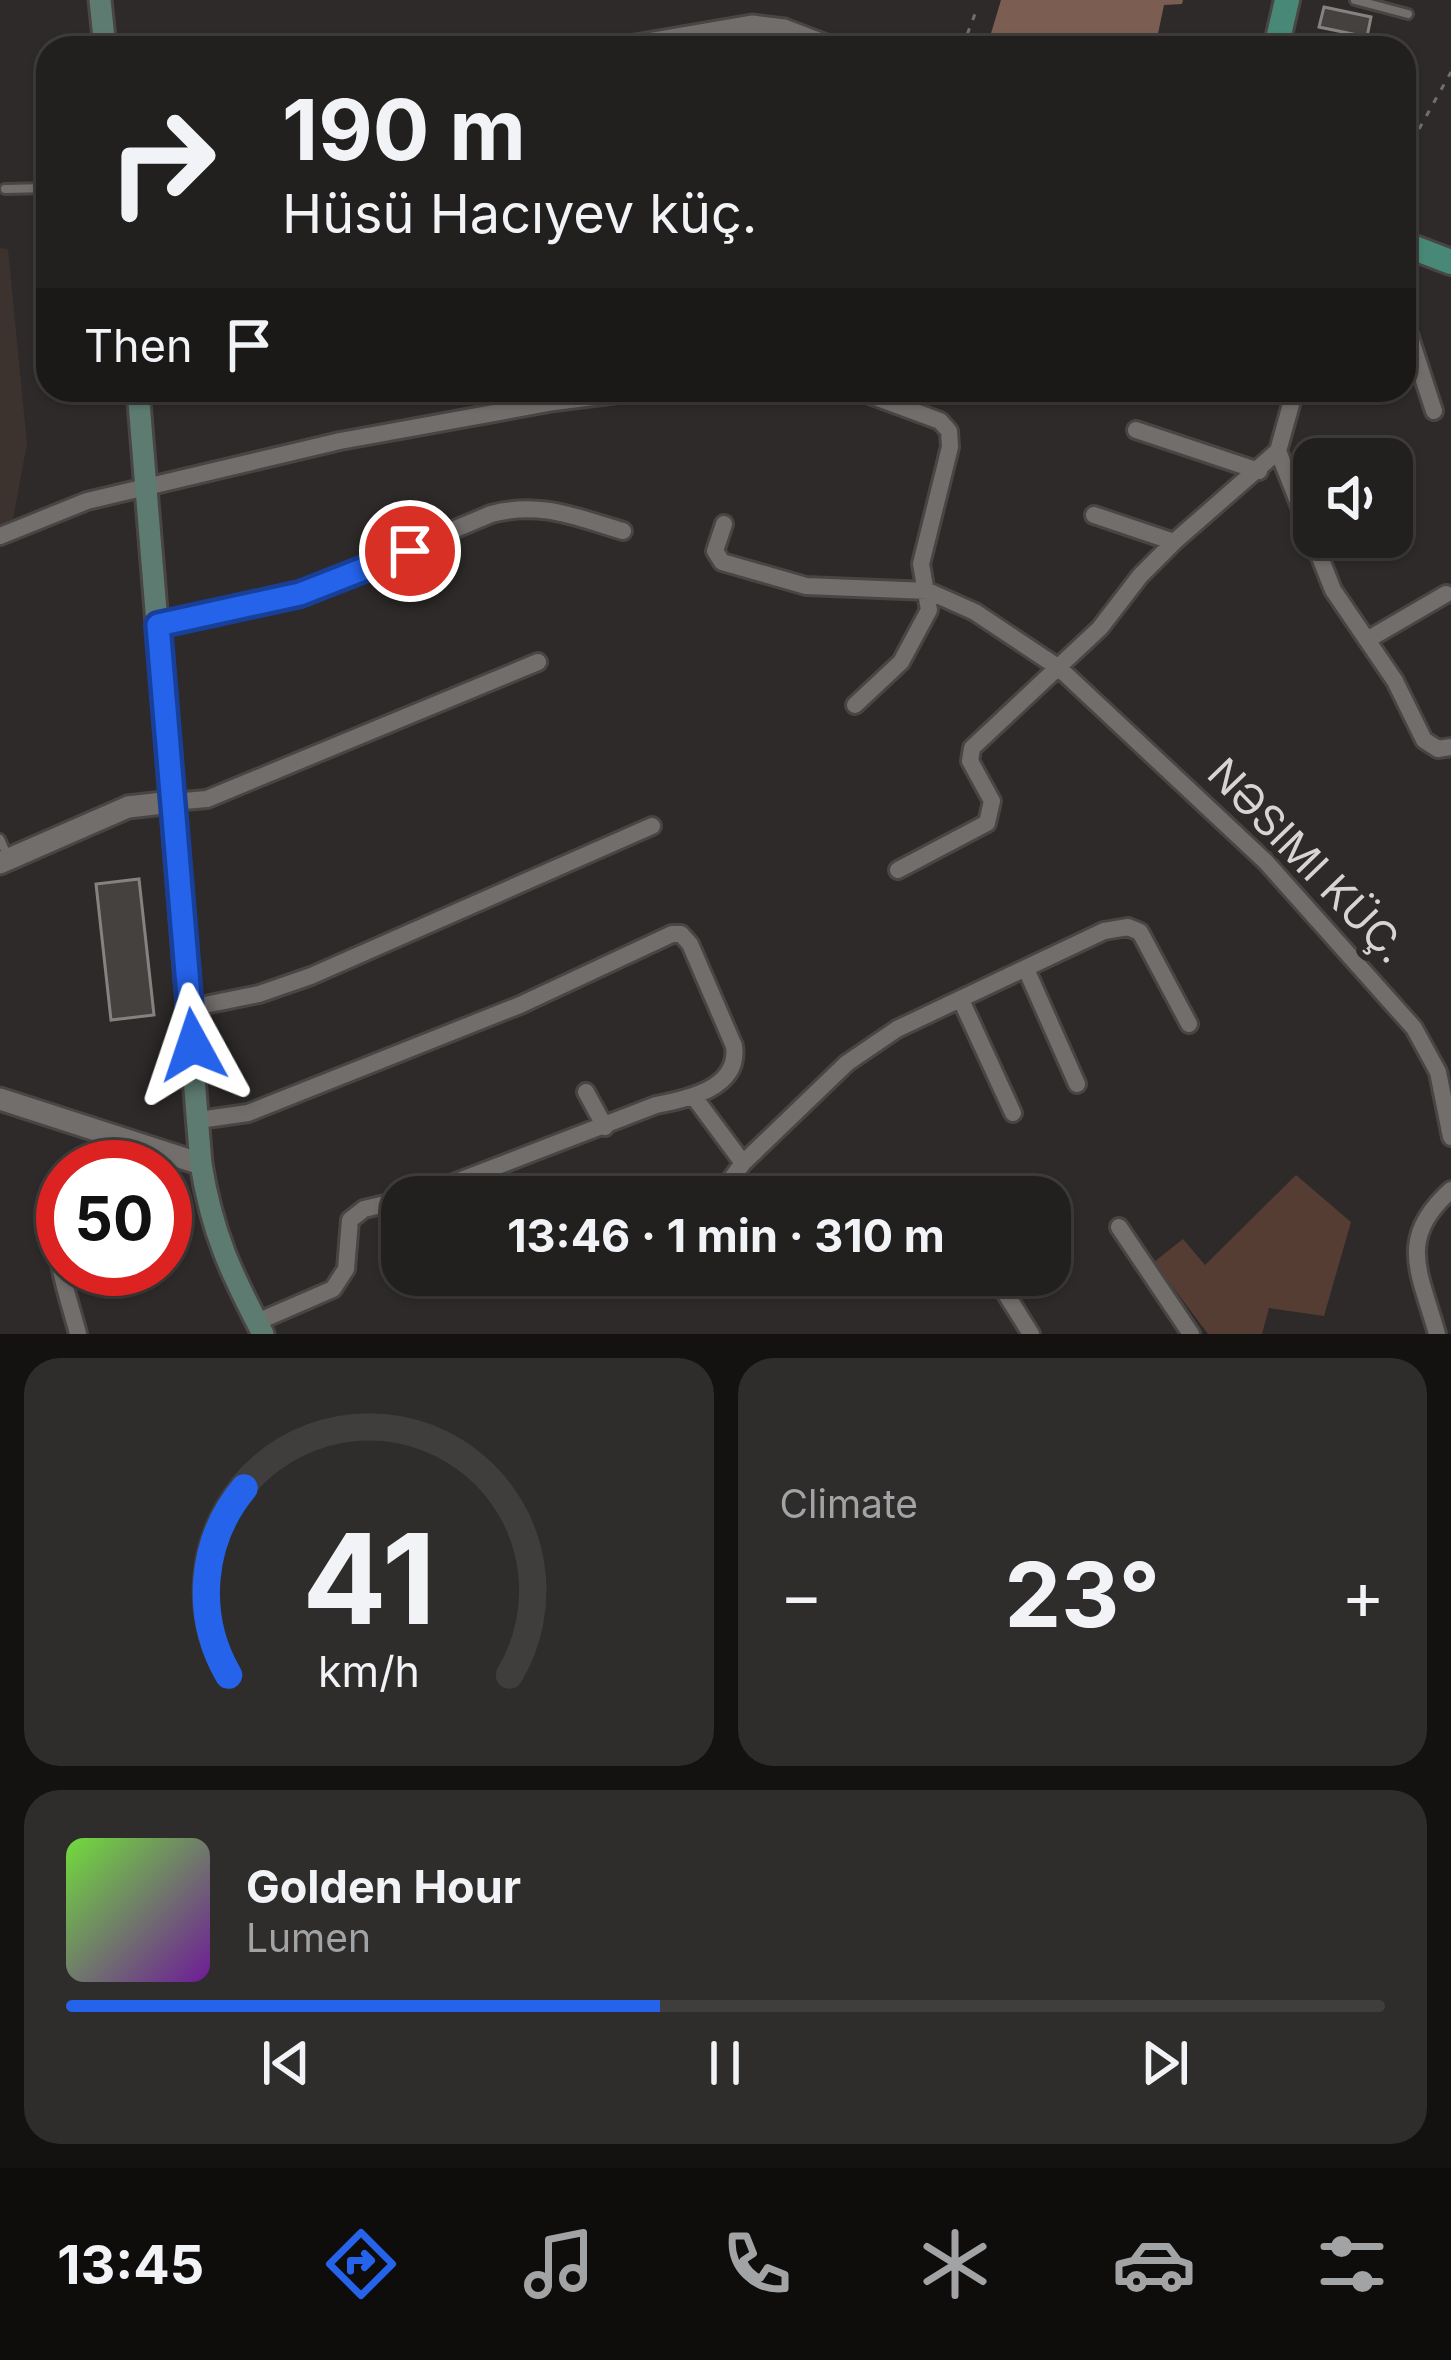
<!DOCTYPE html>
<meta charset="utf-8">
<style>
:root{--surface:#22201f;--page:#2e2d2c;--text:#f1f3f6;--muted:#a2a3a4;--line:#3f3e3d;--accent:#2563eb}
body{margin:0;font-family:Inter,sans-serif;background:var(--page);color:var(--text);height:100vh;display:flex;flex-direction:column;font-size:45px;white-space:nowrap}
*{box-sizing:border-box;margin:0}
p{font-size:39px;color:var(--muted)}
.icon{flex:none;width:66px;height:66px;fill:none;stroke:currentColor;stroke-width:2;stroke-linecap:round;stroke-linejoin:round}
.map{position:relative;height:1334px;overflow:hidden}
.side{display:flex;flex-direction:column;gap:24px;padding:24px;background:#131211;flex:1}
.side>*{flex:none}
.banner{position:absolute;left:36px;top:36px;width:1380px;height:366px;border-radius:36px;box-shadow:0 3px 9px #0004,0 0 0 3px var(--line);background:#22201f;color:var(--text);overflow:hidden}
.fabs{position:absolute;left:1293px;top:438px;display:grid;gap:24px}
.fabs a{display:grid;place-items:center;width:120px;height:120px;border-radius:24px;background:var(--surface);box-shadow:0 3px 9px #0004,0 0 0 3px var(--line);font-size:60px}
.speed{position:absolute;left:36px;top:1140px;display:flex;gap:24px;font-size:60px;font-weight:700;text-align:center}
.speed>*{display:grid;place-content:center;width:156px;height:156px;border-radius:50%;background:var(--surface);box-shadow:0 3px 9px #0004,0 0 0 3px var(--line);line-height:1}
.speed .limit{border:18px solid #d22;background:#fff;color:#111}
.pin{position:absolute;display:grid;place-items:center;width:102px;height:102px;color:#fff;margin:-51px;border:6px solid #fff;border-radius:50%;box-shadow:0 3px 12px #0007}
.me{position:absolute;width:132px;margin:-66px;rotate:355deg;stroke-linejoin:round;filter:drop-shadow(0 0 9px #0008)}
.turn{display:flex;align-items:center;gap:42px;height:252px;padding:0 48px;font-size:54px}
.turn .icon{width:156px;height:156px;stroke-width:2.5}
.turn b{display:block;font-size:84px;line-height:102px}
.then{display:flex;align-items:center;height:114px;padding:0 48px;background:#0003;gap:24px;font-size:45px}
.big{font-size:90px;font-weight:700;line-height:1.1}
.side .card{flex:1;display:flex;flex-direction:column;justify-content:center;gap:18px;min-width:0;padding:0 42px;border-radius:36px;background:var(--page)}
.side .dial{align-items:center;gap:0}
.dial svg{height:312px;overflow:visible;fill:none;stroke:var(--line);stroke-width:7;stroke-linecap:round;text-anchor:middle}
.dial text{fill:var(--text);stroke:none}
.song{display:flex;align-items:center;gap:36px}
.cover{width:144px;height:144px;border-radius:18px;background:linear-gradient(135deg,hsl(100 70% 55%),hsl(280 70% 35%))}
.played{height:12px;border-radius:6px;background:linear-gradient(90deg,var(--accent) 45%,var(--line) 45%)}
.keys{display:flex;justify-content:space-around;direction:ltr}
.heat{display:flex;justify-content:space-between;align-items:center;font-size:66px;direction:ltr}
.side .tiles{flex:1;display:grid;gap:24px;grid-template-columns:1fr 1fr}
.card:last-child{grid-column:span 2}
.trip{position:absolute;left:381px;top:1176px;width:690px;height:120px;border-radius:36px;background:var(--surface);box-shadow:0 3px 9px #0004,0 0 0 3px var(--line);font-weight:700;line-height:120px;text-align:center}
.tab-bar{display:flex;height:192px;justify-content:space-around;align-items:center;background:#0e0d0c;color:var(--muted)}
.tab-bar .icon{width:84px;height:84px}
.tab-bar .on{color:var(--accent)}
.tab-bar b{font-size:54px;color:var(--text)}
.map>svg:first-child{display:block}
</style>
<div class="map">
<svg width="1451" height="1334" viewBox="0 0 1451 1334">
<rect width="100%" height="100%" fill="#2d2a29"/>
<path fill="#3c322e" d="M0,248L8,249L27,444L13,519L0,524Z"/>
<path fill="#553d33" d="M1296,1175L1351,1222L1324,1316L1269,1308L1262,1334H1208L1154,1262L1183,1239L1205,1265Z"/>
<path fill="#7b5d52" d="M1001,0H1183L1182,4L1164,5L1155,48H1031L989,40Z"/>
<path fill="#44413f" stroke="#868281" stroke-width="3" d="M1324,7L1371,17L1367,37L1319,27Z
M139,879L154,1015L111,1020L96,884Z"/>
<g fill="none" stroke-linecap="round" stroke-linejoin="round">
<defs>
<path id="service" d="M1355,0L1408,14
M5,189L48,188
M0,839L8,857"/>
<path id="minor" d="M1404,319L1434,411
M1007,391L1008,390
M1136,430L1259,471
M1278,451L1333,590L1395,681L1424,740L1438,749L1451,747
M1094,515L1174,542
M724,524L715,551L722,562L806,586L928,591L975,612L1059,668L1266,862L1414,1028L1438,1072L1451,1137
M0,536L87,501L340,441L554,402L649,390
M158,625L300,594L491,514C541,501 575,517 623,531
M1367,640L1446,594
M855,705L901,662L929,610L921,564L950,447L949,431L940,421L867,394
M172,802L207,799L538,662
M898,870L987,823L992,801L970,761L972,748L1100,628L1140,576L1174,542L1278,451L1295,390
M1026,969L1077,1084
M961,1000L1013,1113
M190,1008L259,994L311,976L652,826
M586,1092L605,1127
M694,1097L743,1163
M199,1120L248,1113L520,1005L672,934H681L690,944L734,1046C740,1088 688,1099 656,1105L417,1197
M718,1197L743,1163L847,1063L897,1029L1104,931L1128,927L1140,932L1189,1024
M63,1218C49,1250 70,1301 78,1334
M1119,1227L1191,1334
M994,1275L1031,1334
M656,1282L661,1275
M257,1322L333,1289L346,1269L350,1220L364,1209L402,1200
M1437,1334C1420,1272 1396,1239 1451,1190"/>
<path id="tertiary" d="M624,48L752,26L784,30L831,48
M0,863L128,807L172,802
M0,1099L201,1164"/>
<path id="secondary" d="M100,0L105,48
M138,390L201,1164C212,1233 231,1273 263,1334"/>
<path id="primary" d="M1276,48L1287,0
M1404,244L1451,262"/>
</defs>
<use href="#service" stroke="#484544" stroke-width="14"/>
<use href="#minor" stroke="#484544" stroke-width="22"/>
<use href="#tertiary" stroke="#484544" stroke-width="27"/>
<use href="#secondary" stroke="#484544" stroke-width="27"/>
<use href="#primary" stroke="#484544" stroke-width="30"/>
<path stroke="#716f6e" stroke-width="3" stroke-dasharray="6 9" stroke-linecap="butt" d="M962,48L978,6
M1419,129L1451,72"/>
<use href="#service" stroke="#726e6c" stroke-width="8"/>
<use href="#minor" stroke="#726e6c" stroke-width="16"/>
<use href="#tertiary" stroke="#726e6c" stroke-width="21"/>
<use href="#secondary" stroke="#5d7b71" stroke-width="21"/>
<use href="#primary" stroke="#478876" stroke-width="24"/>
</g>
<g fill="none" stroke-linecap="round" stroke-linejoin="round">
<defs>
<path id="route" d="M193,1045L158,625L300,594L410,551"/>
</defs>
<use href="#route" stroke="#184099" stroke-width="30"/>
<use href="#route" stroke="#2563eb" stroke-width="21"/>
</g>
<g text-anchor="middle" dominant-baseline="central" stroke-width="12" stroke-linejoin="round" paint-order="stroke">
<g font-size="42" fill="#d7d5d4" stroke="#2d2a29">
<text transform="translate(1308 860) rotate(46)">NƏSIMI KÜÇ.</text>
</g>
</g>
</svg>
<div class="fabs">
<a><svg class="icon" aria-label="sound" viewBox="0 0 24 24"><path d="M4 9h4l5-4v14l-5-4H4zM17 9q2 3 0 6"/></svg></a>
</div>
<div class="speed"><div class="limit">50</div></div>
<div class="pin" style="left:410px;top:551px;background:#d93025"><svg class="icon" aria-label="arrive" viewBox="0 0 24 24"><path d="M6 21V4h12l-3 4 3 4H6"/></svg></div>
<svg class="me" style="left:193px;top:1045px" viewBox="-20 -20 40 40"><path d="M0-17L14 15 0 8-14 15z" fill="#2563eb" stroke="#fff" stroke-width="4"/></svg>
<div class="trip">13:46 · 1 min · 310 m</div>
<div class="banner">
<div class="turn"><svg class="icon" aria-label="right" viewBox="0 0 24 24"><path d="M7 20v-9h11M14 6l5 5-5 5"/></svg><div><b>190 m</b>Hüsü Hacıyev küç.</div></div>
<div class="then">Then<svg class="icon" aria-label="arrive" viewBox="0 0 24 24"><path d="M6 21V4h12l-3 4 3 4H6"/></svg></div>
</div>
</div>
<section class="side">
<div class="tiles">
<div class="card dial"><svg viewBox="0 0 100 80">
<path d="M14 69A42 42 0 1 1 86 69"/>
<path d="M14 69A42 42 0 0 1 18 21" stroke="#2563eb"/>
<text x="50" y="56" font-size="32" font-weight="700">41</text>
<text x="50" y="72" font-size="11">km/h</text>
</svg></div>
<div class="card"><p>Climate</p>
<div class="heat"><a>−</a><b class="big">23°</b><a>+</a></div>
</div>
<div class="card">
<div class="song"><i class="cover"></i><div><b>Golden Hour</b><p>Lumen</p></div></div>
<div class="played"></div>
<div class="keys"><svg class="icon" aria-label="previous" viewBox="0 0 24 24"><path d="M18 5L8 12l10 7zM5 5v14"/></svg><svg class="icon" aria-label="pause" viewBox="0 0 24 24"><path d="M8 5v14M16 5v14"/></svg><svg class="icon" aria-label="next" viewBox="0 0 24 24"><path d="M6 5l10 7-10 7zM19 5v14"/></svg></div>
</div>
</div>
</section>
<nav class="tab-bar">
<b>13:45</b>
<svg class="icon on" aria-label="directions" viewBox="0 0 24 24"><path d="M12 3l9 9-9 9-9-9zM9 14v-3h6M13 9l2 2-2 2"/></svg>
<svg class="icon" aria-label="music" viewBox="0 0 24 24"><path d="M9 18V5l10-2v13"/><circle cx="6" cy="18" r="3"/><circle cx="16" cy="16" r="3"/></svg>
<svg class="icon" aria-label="phone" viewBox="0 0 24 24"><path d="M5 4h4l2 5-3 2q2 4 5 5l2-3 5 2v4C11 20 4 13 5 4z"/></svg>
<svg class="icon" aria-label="climate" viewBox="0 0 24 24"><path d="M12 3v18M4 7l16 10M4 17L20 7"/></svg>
<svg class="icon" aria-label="car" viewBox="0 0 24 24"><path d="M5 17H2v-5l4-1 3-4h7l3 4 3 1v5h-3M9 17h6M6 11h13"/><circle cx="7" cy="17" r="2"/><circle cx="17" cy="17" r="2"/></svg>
<svg class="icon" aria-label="filters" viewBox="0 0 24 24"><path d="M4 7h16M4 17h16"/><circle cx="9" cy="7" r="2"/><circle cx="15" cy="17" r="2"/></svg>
</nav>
